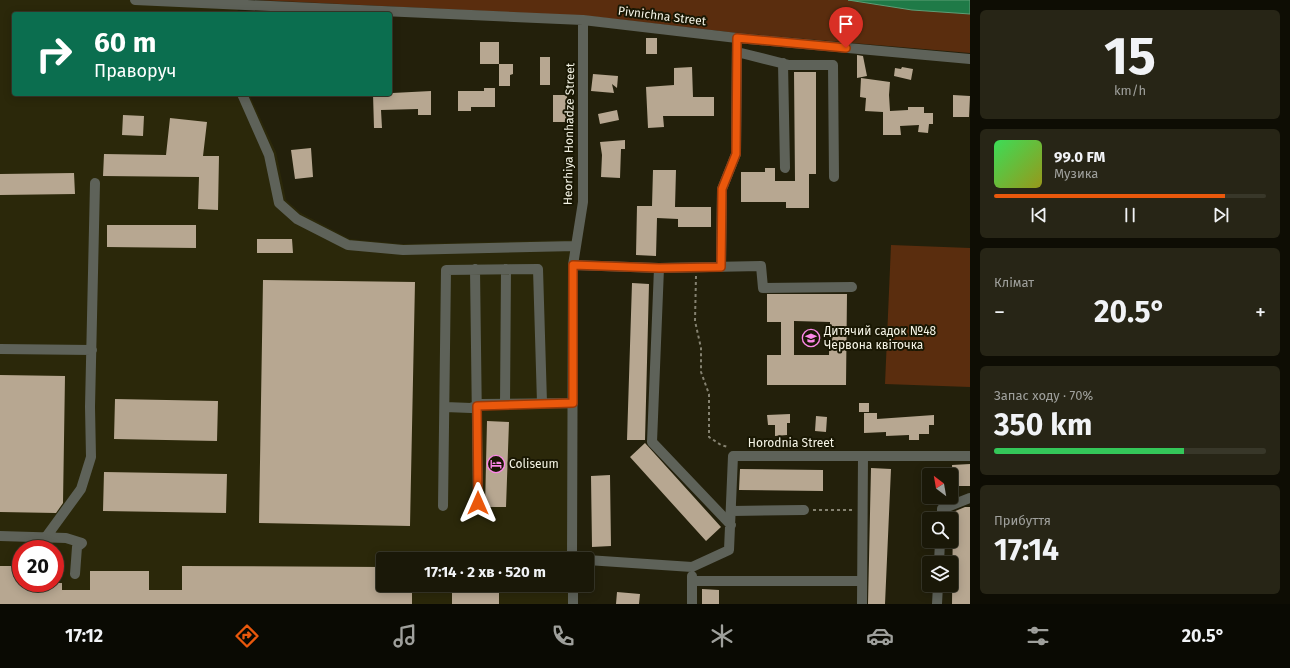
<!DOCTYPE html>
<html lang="uk">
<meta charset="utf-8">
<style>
:root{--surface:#1a1808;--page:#272516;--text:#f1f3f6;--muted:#9fa09c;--line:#383729;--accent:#ea580c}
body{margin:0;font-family:"Fira Sans",sans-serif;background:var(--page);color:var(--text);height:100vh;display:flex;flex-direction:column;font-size:15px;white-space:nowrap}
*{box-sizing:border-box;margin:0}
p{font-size:13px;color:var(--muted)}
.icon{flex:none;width:22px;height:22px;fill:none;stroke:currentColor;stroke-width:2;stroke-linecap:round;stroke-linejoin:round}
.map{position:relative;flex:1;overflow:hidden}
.side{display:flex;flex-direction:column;gap:10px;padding:10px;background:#0e0d04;width:320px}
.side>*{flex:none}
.banner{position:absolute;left:12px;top:12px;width:380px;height:84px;border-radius:4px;box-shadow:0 2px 10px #0003,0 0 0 1px var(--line);background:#0b6e4f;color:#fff;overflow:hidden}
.needle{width:26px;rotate:329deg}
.buttons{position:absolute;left:922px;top:468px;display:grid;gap:8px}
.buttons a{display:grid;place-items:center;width:36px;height:36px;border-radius:4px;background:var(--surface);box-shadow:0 2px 10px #0003,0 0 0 1px var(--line);font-size:20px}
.speed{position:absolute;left:12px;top:540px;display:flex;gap:8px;font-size:20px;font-weight:700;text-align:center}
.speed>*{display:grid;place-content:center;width:52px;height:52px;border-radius:50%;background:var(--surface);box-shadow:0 2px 10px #0003,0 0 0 1px var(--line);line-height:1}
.speed .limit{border:6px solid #d22;background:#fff;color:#111}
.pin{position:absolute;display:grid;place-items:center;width:34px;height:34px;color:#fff;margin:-41px -17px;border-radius:50% 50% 50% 0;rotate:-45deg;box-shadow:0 0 4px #0007}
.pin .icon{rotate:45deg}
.me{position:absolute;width:44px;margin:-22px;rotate:0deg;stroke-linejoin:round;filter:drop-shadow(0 0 3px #0008)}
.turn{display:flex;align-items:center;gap:14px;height:84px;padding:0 16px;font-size:18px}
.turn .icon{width:52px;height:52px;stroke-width:2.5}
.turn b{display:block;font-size:28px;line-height:34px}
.big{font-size:30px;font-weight:700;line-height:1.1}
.side .tile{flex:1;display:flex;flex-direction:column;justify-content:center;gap:6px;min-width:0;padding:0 14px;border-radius:6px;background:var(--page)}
.side .dial{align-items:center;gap:0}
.dial b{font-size:52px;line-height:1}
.song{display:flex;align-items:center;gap:12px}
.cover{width:48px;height:48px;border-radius:6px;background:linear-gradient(135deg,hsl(130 70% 55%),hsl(60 70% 35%))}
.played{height:4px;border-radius:2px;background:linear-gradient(90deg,var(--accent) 85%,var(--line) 85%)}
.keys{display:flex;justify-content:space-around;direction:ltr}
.heat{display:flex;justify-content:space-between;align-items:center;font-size:22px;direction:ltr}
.charge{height:6px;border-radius:3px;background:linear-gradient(90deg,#34c759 70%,var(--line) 0)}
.trip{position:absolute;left:376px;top:552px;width:218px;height:40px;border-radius:4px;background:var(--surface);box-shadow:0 2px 10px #0003,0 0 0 1px var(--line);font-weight:700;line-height:40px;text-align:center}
.dock{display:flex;height:64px;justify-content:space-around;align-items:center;background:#0a0a03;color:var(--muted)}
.dock .icon{width:28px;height:28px}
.dock .current{color:var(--accent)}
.dock b{font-size:18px;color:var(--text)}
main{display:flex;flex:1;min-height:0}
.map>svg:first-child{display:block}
</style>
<main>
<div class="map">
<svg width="970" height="604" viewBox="0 0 970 604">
<rect width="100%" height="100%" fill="#23200b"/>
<path fill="#2b280a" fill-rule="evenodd" d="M0,0H237L238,14H14V94H249L276,152L286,200L301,213L350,239L403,244L572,240L568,265V559H383V585H568V604H0ZM21,549H55V583H21Z"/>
<path fill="#5a2d0e" d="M257,0H848L912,10L970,14V53L737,33L588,16Z
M891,245L970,248V387L885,384Z"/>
<path fill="#1f7a47" stroke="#5f9f77" d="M848,0H970V14L912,10Z"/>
<path fill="#b7a791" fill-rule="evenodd" d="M646,38H657V54H646Z
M480,42H499V64H480Z
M857,55L863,56L867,76L857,78Z
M540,57H550V85H540Z
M499,64H513V74L510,75V86H499Z
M692,67L693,97H714V116H663L664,127L648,128L646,87L674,85V68Z
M902,67L913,69L911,80L894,76L895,68L901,69Z
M794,72H816V174H809V208H786V202H741V172H765V168H775V181H795Z
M593,74L618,76L617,88L612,84L614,93L591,91Z
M861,78L890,82L889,95L890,111L908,110V107H924V113H933V124H929L928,133L918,132L919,125L900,126L901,135H883V112L865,111L866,98L860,97Z
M484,88H495V107H471V111H458V91H484Z
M431,91V115H418V109L381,110L382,128H374L373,94Z
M553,95H567L568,122H553Z
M953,95L970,96L969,117H953Z
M617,110L619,120L600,124L598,114Z
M123,115L144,116L143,136L122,135Z
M170,118L207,122L203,156H219L218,210L198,209L199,177L103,176L104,154L166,155Z
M625,140V149H621L620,178L601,177L602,155L600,142Z
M311,148L313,177L295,179L291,150Z
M653,170H676L675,207H711V227H678V219L657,218L656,256L636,255L637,206H652Z
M74,173L75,194L0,195V174Z
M107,225H196V248L107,247Z
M257,239H292L293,253H257Z
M263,280L415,282L410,526L259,523Z
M632,283L649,284L645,440H627Z
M767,294H847L846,385H767V355H781V322H767ZM794,321L830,322L829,355H794Z
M0,375L65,376L63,503L56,513L0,512Z
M115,399L218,401L217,441L114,439Z
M859,403H869V412H859Z
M864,413H877V419L934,415V425H929V434H919V440H909V435L886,436V432L864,433Z
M790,414V423H787V435L775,436V425H768L767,415Z
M816,416L827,417L826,432L815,431Z
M487,421L509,422L506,507H485Z
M645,443L721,527L706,541L630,457Z
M970,464V486H953L952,465Z
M871,468L891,469L885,604H868Z
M740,469L823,470V491L739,490Z
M104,472L227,474L226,513L103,511Z
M610,475L611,546L592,547L591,476Z
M965,507H970V604H952L953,512Z
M477,551H517V559H477Z
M0,566H21V583H62V590H90V571H149V590H182V566L383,567V585H412V604H0Z
M452,585H499V604H452Z
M702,589L719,590V604H702Z
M617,592L640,594L639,604H616Z"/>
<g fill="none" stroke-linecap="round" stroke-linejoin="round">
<path stroke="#858271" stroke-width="2" stroke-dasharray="3 3" stroke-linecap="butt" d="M696,276L695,321L701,348V372L709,394V437L721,445L728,447
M813,510H853"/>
<path stroke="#5e6259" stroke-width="10" d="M135,0L583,20L737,38L970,59
M737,52L789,65H833L834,177
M783,63L785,168
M242,94L269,155L279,203L297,219L348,245L403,250L576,246
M573,265L659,268L761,266L763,288L852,287
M721,267L722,189L736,154L737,38
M659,268L652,442L731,525
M475,269L478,503
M0,349L92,350
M505,404L506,269
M445,407L471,408L481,404L573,403
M443,506L446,270L538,269L542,403
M732,511L804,510
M942,519V509L970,498
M0,536L66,538L82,543L77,547L75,574
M46,537L81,489L91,457L90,407L95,183
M572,559L573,265L583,202V20
M587,560L692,567L729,550L733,456H970
M939,563L940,541
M692,581H862
M573,585V604
M692,604V576
M862,604L863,456
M937,604L938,585"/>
</g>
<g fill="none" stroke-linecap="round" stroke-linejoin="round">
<defs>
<path id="route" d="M478,503L477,406L573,403V265L659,268L721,267L722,189L736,154L737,38L846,48"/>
</defs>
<use href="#route" stroke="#983908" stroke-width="10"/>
<use href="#route" stroke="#ea580c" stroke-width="7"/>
</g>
<defs>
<symbol id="school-ring" viewBox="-11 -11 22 22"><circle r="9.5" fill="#191703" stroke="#fb87e6" stroke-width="1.5"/><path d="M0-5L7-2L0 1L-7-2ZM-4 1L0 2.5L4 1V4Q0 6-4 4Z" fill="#fb87e6"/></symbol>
<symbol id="hotel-ring" viewBox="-11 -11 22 22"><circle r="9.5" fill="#191703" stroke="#fb87e6" stroke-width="1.5"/><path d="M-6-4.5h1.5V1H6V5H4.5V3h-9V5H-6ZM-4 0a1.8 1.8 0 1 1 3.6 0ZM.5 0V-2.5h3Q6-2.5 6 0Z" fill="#fb87e6"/></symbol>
</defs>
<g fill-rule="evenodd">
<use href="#school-ring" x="801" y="328" width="20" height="20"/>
<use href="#hotel-ring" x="486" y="454" width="20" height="20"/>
</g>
<g text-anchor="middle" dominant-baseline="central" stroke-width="4" stroke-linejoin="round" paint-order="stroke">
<g font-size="12" fill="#f5f4e6" stroke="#191703">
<text transform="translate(662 16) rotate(7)">Pivnichna Street</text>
<text transform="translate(569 134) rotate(-89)">Heorhiya Honhadze Street</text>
<text x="791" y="443">Horodnia Street</text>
</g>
<g font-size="12" fill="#f5f4e6" stroke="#191703" text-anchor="start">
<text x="824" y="331">Дитячий садок №48<tspan x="824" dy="14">Червона квіточка</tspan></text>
<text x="509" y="464">Coliseum</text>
</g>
</g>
</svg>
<div class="buttons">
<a><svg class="needle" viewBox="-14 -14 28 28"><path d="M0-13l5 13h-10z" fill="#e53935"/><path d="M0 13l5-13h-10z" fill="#9fa09c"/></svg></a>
<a><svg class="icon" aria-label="search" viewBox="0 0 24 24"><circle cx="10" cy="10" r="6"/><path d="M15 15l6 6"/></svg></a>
<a><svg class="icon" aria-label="layers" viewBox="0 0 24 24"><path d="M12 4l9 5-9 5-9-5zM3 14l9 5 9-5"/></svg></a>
</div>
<div class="speed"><div class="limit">20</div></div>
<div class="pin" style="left:846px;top:48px;background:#d93025"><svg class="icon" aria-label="arrive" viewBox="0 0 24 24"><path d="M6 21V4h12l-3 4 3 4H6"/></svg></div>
<svg class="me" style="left:478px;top:503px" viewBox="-20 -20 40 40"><path d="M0-17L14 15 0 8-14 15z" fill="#ea580c" stroke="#fff" stroke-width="4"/></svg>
<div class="trip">17:14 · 2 хв · 520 m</div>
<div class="banner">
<div class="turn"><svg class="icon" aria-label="right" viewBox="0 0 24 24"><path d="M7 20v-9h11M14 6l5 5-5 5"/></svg><div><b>60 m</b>Праворуч</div></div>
</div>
</div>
<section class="side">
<div class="tile dial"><b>15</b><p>km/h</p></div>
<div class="tile">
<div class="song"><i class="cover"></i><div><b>99.0 FM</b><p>Музика</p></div></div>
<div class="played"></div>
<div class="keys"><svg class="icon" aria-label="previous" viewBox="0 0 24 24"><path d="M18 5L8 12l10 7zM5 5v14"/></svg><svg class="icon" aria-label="pause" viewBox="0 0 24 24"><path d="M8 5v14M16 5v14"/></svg><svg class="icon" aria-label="next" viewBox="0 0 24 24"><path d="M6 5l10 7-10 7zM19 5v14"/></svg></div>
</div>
<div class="tile"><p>Клімат</p>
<div class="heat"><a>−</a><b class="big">20.5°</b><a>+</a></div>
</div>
<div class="tile"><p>Запас ходу · 70%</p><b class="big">350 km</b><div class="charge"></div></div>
<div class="tile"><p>Прибуття</p><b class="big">17:14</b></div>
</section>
</main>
<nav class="dock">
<b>17:12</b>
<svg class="icon current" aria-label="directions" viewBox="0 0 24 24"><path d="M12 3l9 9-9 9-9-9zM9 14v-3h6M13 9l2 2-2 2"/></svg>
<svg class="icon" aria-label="music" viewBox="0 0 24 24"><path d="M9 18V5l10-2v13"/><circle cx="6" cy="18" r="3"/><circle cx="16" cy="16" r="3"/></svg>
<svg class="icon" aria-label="phone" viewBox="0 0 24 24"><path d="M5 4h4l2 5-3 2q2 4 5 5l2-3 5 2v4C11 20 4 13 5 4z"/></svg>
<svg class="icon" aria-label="climate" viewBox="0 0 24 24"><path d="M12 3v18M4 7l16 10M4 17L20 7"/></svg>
<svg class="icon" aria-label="car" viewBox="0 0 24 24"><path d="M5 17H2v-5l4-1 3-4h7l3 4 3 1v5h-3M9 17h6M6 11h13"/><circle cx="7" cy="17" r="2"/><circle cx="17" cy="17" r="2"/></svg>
<svg class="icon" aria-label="filters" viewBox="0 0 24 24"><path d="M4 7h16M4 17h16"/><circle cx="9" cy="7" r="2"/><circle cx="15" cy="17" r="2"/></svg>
<b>20.5°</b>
</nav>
